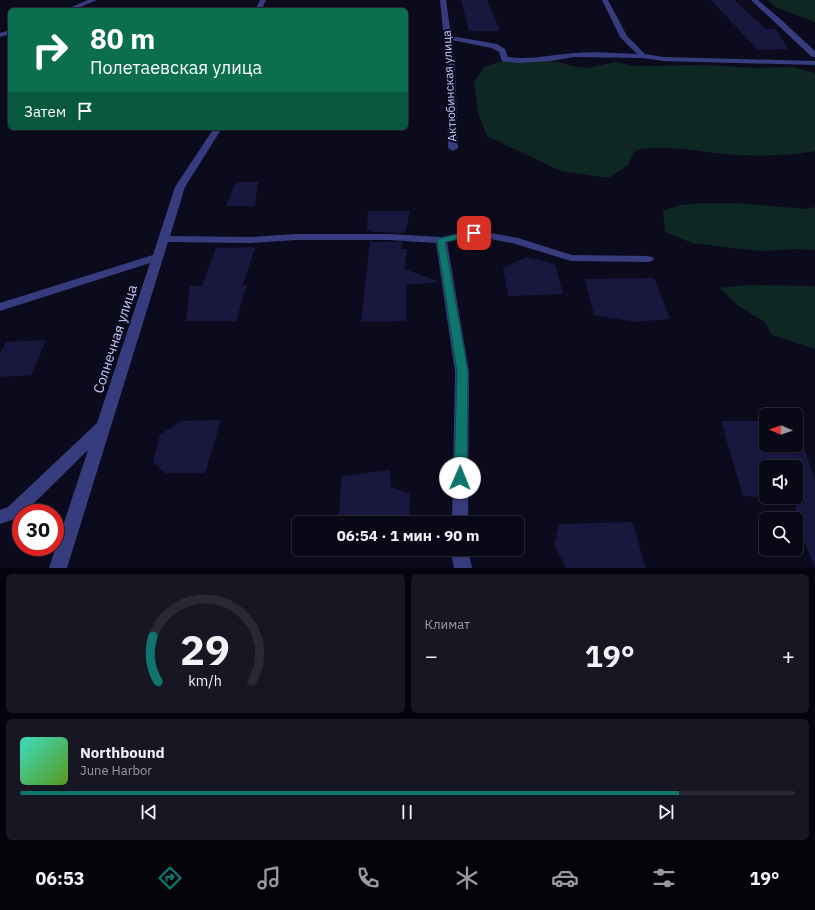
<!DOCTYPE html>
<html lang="ru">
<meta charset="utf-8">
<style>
:root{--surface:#090816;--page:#171623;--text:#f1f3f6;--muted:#999aa1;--line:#292935;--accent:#0f766e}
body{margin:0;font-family:"IBM Plex Sans",sans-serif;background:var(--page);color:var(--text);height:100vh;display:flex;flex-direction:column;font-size:15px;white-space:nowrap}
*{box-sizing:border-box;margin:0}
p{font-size:13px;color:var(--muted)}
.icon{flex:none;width:22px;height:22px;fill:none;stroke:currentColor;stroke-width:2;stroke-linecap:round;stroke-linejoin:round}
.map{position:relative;height:568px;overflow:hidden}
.side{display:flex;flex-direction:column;gap:6px;padding:6px;background:#05040c;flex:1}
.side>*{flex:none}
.top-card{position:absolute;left:8px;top:8px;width:400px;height:122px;border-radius:6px;box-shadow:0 1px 3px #0004,0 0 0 1px var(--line);background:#0b6e4f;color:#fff;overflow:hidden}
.needle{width:26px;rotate:272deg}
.fabs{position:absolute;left:759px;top:408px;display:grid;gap:8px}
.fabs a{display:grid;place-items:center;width:44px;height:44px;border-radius:6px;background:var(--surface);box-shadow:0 1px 3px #0004,0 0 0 1px var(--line);font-size:20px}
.speed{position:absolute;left:12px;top:504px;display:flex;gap:8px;font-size:20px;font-weight:700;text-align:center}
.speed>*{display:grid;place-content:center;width:52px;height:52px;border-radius:50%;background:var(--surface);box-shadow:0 1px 3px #0004,0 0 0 1px var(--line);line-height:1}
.speed .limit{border:6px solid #d22;background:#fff;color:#111}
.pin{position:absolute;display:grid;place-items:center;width:34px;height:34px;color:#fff;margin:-17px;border-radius:8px;box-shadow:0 2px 6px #0006}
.me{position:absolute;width:44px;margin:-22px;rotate:1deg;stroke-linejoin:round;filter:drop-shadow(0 0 3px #0008)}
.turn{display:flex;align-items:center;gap:14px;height:84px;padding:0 16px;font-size:18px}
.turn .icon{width:52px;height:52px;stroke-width:2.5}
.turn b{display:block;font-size:28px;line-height:34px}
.then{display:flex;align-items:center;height:38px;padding:0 16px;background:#0003;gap:8px;font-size:15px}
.big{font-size:30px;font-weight:700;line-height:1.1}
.side .widget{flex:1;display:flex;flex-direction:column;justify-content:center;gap:6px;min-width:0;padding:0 14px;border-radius:6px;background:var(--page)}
.side .dial{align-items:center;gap:0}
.dial svg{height:104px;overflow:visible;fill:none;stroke:var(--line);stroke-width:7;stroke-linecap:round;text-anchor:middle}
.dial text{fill:var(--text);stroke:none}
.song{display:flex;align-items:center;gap:12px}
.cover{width:48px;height:48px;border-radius:6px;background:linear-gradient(135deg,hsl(170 70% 55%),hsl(90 70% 35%))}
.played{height:4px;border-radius:2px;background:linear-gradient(90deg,var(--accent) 85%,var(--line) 85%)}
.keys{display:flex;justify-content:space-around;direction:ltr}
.heat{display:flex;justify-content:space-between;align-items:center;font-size:22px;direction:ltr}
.side .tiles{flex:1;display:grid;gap:6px;grid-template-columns:1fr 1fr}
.widget:last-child{grid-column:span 2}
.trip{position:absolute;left:292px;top:516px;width:232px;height:40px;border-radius:6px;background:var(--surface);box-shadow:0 1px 3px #0004,0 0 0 1px var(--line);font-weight:700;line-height:40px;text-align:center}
.tab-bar{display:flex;height:64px;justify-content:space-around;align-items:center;background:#040309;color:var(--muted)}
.tab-bar .icon{width:28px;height:28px}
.tab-bar .current{color:var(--accent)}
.tab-bar b{font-size:18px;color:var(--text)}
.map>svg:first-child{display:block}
</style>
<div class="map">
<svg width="815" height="568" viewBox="0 0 815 568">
<rect width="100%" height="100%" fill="#0c0b1d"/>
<path fill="#0e2723" d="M770,0H815V22L775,7L769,1Z
M511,58L559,62L572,66L588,68L615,62L635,66L707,65L756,68L793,67L815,73V151C790,156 764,156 739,155C705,154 669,143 635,150L628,165L609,178L561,171L487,136L478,113L474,82L484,67Z
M699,203H735L807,209L815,207V250L795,249L762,251L733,248L692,243L665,232L663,211L680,205Z
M746,285L815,286V349L772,335L765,322L738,306L720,288Z"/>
<path fill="#1a173e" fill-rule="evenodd" d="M461,0H487L500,31H469Z
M711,0H734L766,29H776L788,49L758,50Z
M236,182H258L255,206H226Z
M368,211H410L405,233L371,232V231L367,230Z
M370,242H403L401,249H407L404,269L440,282L406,285V321L361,322Z
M255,247L243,285H247L236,321H186L190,286H202L216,248Z
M526,257L555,264L563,294L508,296L503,268Z
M654,278L670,319L634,322L594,315L585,279Z
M46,340L31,375L0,377V354L6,342Z
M221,420L205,473H165L153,462L160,435L181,421Z
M721,421H766V445H796V422L815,481V567L796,522V500L743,496ZM766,467H796V497H766Z
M390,470L391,487L410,494L409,523H338L342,476Z
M632,522L646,568H566L554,545L559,524Z"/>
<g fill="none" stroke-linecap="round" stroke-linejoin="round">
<path fill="#363c7d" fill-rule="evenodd" d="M88,0H97L73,10H64Z
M260,0H266L261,10H255Z
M440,0H446L451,36L497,44L505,49L508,57C530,60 551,55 574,53C594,51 616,53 637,54L620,37L602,0H608L627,36L645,54L663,57L815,61V65L663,61L643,58L574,57L551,61L519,63L502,61L499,52L492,48L451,40L455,69L458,148L453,151L448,148L447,69Z
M751,0H758L778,17L815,51V57H812Z
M10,30V34L0,37V33Z
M214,128H222L185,187L170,236L251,237L296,234H389L441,237L474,230L518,238L572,255L648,256L652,257L654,259L652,261L648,262L571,261L512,243L474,236L447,242L469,372L468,523H452L455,372L436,243L389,240H296L251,243L168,242L67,568H49L88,450L24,513H21L20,517L0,524V510L8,507L97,423L150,263L0,311V303L153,255L175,187Z
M450,549H468L472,568H454Z"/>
</g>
<path fill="#0f766e" stroke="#0a4d48" d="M474,230L478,233L477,235L445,242L468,372L467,478L465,481L460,483L456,481L454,478L457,372L437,240L438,239Z"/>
<g text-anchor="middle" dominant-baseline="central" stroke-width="4" stroke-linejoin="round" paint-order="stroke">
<g font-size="12" fill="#c7c8ff" stroke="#0c0b1d">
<text transform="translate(449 86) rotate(-93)">Актюбинская улица</text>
</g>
<g font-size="14" fill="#c7c8ff" stroke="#0c0b1d">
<text transform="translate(115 339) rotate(-72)">Солнечная улица</text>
</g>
</g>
</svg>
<div class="fabs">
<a><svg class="needle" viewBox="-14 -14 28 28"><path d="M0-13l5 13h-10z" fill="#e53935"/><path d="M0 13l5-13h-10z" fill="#999aa1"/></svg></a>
<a><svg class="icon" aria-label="sound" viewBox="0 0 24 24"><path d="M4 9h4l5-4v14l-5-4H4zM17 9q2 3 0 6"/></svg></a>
<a><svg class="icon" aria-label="search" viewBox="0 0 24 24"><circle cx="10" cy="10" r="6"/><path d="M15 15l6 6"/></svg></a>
</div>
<div class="speed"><div class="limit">30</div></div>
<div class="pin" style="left:474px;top:233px;background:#d93025"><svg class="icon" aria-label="arrive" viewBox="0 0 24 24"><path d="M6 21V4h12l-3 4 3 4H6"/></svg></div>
<svg class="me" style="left:460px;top:478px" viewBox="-20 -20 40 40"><circle r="19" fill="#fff"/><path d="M0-13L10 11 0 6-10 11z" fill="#0f766e"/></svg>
<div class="trip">06:54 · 1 мин · 90 m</div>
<div class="top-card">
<div class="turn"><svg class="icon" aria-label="right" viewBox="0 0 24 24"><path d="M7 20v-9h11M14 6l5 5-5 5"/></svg><div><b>80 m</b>Полетаевская улица</div></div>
<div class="then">Затем<svg class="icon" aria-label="arrive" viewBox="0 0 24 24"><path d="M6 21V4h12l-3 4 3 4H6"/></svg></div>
</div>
</div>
<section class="side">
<div class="tiles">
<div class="widget dial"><svg viewBox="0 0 100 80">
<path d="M14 69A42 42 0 1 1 86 69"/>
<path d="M14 69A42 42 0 0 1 10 34" stroke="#0f766e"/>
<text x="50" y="56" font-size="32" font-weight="700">29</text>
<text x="50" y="72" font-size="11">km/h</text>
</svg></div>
<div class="widget"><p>Климат</p>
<div class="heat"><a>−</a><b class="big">19°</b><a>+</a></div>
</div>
<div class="widget">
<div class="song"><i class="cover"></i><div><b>Northbound</b><p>June Harbor</p></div></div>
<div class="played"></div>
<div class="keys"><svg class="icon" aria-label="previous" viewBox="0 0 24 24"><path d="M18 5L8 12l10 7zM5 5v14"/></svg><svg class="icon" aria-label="pause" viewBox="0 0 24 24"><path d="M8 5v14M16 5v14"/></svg><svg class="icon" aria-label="next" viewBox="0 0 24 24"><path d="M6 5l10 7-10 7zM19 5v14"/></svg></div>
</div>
</div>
</section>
<nav class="tab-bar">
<b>06:53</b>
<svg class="icon current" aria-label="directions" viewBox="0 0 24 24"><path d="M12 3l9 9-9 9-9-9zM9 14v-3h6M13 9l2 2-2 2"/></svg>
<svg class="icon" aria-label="music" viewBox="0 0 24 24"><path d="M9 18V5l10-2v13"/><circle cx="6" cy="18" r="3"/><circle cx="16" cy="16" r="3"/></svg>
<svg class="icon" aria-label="phone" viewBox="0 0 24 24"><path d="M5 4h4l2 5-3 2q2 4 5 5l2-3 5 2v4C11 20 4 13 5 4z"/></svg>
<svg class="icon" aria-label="climate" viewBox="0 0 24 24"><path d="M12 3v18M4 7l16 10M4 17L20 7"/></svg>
<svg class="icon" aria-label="car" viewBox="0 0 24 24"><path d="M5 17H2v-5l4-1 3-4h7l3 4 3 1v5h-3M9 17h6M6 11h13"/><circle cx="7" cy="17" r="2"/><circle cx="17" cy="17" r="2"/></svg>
<svg class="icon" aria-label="filters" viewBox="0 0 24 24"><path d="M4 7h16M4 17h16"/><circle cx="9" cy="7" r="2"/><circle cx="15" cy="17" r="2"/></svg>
<b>19°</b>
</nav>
